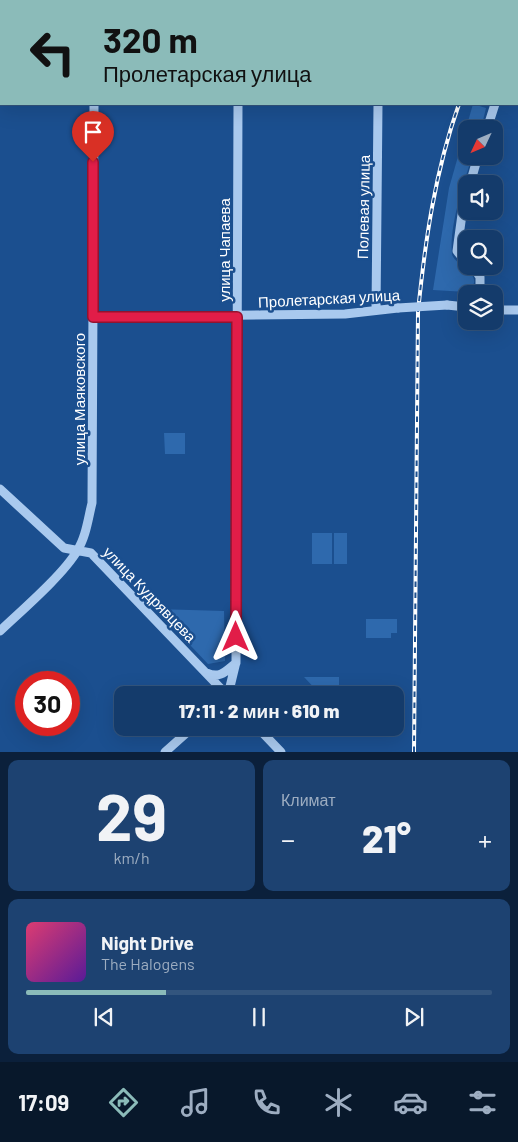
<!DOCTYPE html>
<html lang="ru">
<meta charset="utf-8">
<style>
:root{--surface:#143b6b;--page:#1d4271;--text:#f1f3f6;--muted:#9dadc1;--line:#33557e;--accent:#8bbbb9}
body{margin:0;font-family:Barlow,sans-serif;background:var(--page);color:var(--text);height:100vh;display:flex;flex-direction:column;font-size:19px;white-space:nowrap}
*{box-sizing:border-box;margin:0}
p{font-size:16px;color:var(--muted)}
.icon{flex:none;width:28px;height:28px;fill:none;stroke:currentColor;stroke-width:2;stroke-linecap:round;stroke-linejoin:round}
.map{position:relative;height:752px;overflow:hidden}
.sheet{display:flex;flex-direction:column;gap:8px;padding:8px;background:#0b203b;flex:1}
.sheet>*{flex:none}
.hud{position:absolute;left:0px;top:0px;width:519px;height:105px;box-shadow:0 5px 20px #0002,0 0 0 1px var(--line);background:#8bbbb9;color:#111;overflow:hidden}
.needle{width:32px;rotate:226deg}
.tools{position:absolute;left:458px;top:120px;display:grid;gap:10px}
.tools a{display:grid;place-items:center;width:45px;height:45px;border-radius:10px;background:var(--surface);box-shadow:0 5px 20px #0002,0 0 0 1px var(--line);font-size:25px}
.speed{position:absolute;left:15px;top:671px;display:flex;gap:10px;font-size:25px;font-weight:700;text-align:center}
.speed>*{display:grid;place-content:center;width:65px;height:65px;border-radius:50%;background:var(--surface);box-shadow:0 5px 20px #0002,0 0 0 1px var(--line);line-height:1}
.speed .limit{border:8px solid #d22;background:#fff;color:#111}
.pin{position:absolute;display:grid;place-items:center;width:42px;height:42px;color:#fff;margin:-51px -21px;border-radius:50% 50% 50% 0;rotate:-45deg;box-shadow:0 0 5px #0007}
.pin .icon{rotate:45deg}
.me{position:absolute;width:55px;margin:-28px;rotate:0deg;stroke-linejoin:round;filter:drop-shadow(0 0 4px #0008)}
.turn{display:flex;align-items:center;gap:18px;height:105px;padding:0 20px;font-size:22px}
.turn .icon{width:65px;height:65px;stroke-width:2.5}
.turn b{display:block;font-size:35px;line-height:42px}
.big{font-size:38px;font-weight:800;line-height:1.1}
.sheet .tile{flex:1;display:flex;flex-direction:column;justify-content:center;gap:8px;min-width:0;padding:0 18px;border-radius:10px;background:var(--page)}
.sheet .dial{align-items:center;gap:0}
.dial b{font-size:65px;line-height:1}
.song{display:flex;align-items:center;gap:15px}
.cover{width:60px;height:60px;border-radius:8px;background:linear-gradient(135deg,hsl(340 70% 55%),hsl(270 70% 35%))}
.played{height:5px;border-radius:2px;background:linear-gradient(90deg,var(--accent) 30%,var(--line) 30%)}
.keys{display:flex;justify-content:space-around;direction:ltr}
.heat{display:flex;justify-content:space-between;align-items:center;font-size:28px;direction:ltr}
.sheet .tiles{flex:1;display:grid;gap:8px;grid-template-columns:1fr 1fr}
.tile:last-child{grid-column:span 2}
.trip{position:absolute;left:114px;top:686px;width:290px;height:50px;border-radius:10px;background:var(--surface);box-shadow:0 5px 20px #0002,0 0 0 1px var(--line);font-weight:800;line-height:50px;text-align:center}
.tabs{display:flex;height:80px;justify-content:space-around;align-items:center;background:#08182b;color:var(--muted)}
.tabs .icon{width:35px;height:35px}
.tabs .active{color:var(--accent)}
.tabs b{font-size:22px;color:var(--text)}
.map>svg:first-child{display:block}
</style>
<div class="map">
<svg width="518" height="752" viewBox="0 0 518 752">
<rect width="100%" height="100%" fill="#1b4f8f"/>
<path fill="#2e69ad" d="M473,104L486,108L481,129H466V156H472C464,184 449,225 452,254C454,266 489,275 467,292L433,290L449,188Z
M164,433H185V454H165Z
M312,533H332V564H312Z
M334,533H347V564H334Z
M156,609L224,611L225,661L208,664Z
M366,619H397V633H391V638H366Z
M304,677H339V695H321Z"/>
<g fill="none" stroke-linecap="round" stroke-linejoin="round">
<path stroke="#a9c9ee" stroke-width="9" d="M94,1V0
M238,1V0
M380,1V0
M518,45V44
M487,129L495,104
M470,184L478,156
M466,195L463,207L457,251L466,262
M473,266L480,277V294
M447,305L466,307
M376,310L378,104
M494,310H518
M93,317L345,314L398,308
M0,489L64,548L91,553L227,695
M0,631C21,611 63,575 77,551C86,537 88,519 92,503L94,104
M207,673C220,679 226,671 236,663
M228,695L236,662L238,104
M258,728L281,752
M165,752L192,728"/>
<defs>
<path id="rail" d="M499,1L500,0
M414,752L418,312C425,242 435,171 459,104"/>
</defs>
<use href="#rail" stroke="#fff" stroke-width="4"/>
<use href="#rail" stroke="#1b4f8f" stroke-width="2" stroke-dasharray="5.5" stroke-linecap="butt"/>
<path stroke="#a9c9ee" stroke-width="9" d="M398,308L447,305"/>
</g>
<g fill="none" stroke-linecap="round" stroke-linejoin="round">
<defs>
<path id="route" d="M93,162V317H237L236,637"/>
</defs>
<use href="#route" stroke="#92132f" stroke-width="12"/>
<use href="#route" stroke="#e11d48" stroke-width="9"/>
</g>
<g text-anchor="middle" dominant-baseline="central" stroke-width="5" stroke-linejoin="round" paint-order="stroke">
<g font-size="15" fill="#fff" stroke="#1b4f8f">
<text transform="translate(363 207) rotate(-89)">Полевая улица</text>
<text transform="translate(224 250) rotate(-90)">улица Чапаева</text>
<text transform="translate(329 298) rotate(-3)">Пролетарская улица</text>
<text transform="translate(79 399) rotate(-90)">улица Маяковского</text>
<text transform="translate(150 594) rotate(46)">улица Кудрявцева</text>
</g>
</g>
</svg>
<div class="tools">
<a><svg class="needle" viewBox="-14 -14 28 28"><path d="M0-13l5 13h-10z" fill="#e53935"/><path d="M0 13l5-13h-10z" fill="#9dadc1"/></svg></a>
<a><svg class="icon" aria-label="sound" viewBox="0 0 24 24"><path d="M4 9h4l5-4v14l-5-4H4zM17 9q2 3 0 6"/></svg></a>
<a><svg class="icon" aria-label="search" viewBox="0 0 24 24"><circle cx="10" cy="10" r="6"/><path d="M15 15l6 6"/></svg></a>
<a><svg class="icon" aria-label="layers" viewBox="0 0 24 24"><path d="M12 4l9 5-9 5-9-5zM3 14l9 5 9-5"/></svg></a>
</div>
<div class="speed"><div class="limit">30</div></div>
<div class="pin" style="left:93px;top:162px;background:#d93025"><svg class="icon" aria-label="arrive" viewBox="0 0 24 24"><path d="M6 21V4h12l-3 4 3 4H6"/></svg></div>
<svg class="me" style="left:236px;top:637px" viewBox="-20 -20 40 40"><path d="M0-17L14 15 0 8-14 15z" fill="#e11d48" stroke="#fff" stroke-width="4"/></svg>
<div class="trip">17:11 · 2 мин · 610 m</div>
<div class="hud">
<div class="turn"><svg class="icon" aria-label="left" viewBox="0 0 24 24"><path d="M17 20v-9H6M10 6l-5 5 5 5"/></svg><div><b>320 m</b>Пролетарская улица</div></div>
</div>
</div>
<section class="sheet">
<div class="tiles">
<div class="tile dial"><b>29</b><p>km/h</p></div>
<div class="tile"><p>Климат</p>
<div class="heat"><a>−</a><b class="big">21°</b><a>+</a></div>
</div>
<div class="tile">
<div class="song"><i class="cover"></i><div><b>Night Drive</b><p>The Halogens</p></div></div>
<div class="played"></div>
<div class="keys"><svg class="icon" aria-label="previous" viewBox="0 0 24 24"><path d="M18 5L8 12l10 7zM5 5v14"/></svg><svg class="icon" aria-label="pause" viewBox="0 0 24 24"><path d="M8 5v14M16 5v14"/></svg><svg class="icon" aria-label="next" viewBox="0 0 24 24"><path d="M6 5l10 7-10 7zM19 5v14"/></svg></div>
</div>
</div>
</section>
<nav class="tabs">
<b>17:09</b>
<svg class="icon active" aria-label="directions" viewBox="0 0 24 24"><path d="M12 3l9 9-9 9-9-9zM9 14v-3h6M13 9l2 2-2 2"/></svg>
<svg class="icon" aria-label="music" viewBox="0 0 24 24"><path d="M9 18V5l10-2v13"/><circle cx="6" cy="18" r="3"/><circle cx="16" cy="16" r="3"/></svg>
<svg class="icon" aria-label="phone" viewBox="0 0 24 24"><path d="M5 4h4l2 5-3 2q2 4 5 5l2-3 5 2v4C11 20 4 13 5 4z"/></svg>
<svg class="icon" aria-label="climate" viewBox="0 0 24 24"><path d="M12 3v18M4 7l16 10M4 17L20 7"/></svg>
<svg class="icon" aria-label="car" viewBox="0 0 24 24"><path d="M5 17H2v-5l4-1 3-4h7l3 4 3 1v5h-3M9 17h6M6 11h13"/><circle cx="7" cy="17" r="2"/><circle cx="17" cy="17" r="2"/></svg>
<svg class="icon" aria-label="filters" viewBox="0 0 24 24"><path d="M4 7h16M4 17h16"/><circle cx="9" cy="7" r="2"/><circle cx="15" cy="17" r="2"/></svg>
</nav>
